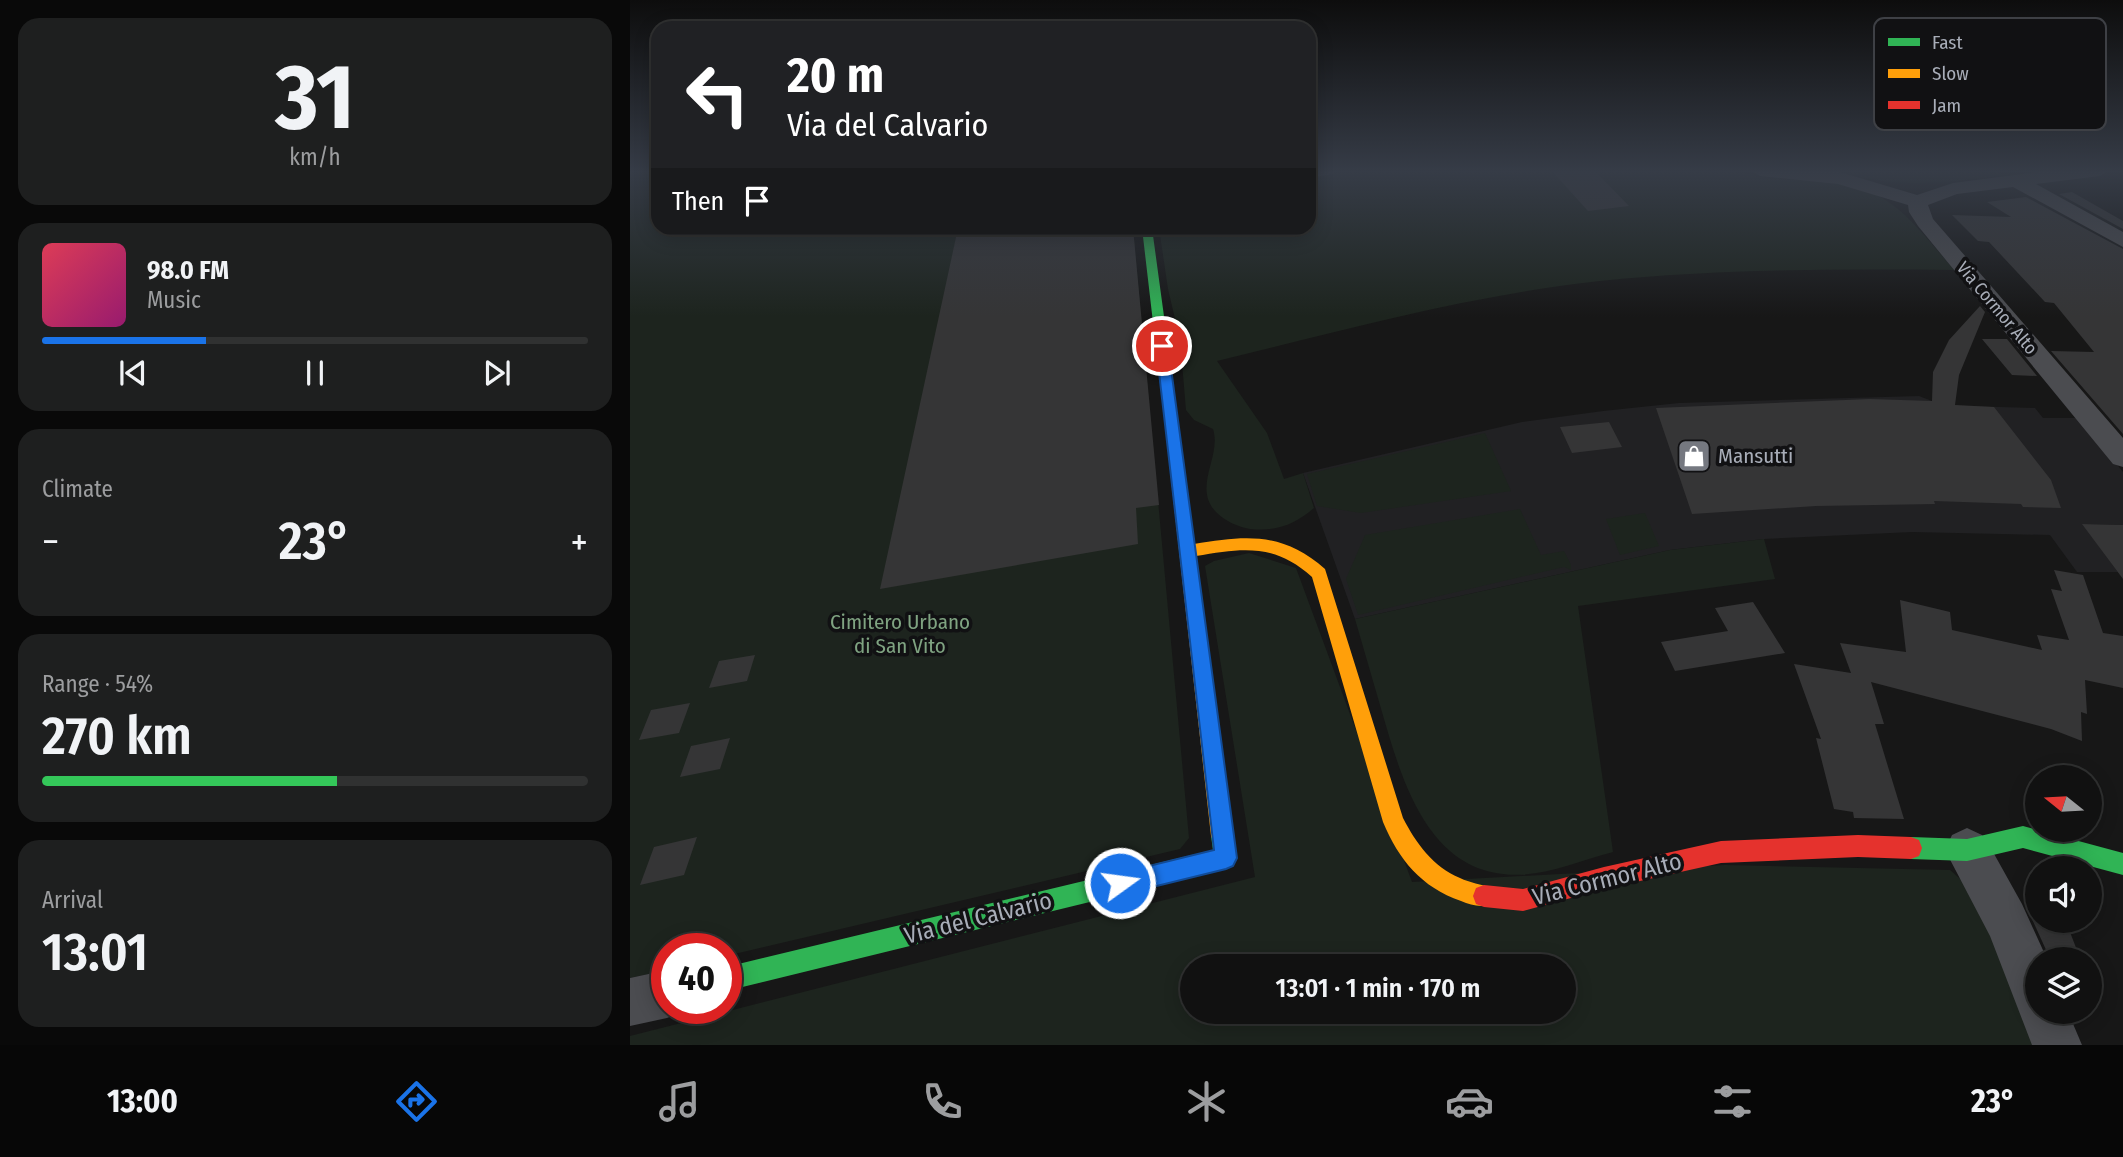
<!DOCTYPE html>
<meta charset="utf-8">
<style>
:root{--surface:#111;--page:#1e1f1f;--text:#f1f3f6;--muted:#9c9d9f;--line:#303131;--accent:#1a73e8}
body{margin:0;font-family:"Fira Sans Condensed",sans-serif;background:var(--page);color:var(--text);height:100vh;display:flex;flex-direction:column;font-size:26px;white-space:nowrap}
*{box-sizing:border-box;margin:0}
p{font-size:23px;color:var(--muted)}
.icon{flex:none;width:38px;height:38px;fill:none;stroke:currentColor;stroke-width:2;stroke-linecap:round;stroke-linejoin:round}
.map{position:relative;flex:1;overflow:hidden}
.drawer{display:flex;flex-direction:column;gap:18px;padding:18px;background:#090909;width:630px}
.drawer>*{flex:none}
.top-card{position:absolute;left:21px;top:21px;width:665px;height:214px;border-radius:21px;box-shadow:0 4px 18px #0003,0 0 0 2px var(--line);background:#202124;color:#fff;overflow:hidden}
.needle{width:46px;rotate:288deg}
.controls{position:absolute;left:1395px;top:765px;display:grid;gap:14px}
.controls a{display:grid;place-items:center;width:77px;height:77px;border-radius:50%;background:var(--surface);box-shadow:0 4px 18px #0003,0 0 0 2px var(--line);font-size:35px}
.speed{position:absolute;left:21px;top:933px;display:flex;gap:14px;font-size:35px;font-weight:700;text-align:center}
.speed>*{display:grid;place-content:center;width:91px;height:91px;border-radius:50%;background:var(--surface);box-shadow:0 4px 18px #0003,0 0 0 2px var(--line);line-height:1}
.speed .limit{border:10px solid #d22;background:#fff;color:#111}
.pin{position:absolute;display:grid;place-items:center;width:60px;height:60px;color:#fff;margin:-30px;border:4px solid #fff;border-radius:50%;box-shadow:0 2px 7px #0007}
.me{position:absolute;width:77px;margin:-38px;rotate:76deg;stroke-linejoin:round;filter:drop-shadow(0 0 5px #0008)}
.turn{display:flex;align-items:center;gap:24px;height:147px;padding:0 21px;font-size:32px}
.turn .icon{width:91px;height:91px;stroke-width:2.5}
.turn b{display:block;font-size:49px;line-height:60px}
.then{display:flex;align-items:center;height:66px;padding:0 21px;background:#0003;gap:14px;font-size:26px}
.big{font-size:52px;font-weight:600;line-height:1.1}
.drawer .tile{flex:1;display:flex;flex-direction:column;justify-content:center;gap:10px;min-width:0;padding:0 24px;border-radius:21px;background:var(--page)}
.drawer .dial{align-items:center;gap:0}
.dial b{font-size:91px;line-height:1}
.song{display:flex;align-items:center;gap:21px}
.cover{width:84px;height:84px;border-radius:10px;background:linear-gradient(135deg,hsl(350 70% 55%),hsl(320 70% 35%))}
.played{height:7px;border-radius:4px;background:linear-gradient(90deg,var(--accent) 30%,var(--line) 30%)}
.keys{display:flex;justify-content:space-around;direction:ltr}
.heat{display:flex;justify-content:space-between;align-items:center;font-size:38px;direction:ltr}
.charge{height:10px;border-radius:5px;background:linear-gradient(90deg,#34c759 54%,var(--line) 0)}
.trip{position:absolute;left:550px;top:954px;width:396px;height:70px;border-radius:35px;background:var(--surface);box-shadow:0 4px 18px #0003,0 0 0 2px var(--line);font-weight:600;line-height:70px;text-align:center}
.menu{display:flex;height:112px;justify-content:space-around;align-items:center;background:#070707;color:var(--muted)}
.menu .icon{width:49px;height:49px}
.menu .current{color:var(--accent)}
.menu b{font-size:32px;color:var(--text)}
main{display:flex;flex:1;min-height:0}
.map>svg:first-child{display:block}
</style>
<main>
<section class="drawer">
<div class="tile dial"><b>31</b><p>km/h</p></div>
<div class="tile">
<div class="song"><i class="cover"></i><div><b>98.0 FM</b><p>Music</p></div></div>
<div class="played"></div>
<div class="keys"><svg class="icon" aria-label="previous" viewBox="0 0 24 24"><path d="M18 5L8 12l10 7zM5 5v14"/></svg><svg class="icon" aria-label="pause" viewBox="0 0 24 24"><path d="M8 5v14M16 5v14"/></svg><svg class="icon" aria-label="next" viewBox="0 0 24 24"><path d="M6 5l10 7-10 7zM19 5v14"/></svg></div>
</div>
<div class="tile"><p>Climate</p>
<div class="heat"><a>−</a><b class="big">23°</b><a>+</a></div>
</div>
<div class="tile"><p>Range · 54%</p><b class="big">270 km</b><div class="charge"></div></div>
<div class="tile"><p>Arrival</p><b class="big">13:01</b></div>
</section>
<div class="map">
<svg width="1493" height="1045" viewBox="0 0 1493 1045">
<rect width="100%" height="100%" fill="#171717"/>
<path fill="#212123" d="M1289,396L1302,401V405L1405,408L1413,418H1449L1493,472V525L1453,524L1488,572H1447L1420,535L1282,532L1134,539L1040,550L725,619L673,473L892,422L973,411L1049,403Z"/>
<path fill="#1d241e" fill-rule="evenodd" d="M0,170H28V228H503L559,838L550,849L96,956V948H37V970L0,978Z
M735,170H1107C1132,181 1155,179 1181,179C1255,181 1280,218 1324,270C1206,269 1088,269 970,281C840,295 714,330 587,361L637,433L654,479L673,473L684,508C665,524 647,532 620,529C608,527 595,521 586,512C562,487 592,456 583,429L564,420L556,410L550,340L538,289L529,228H679V176Z
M1206,170H1363L1374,175C1316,183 1262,190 1206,170Z
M855,433L881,491L731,513L687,506L677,474Z
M890,509L911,555L934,551L941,565V570L934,567L728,615L716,579L735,535Z
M1015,513L1029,546L990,555L976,519Z
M1134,539L1145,579L948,606L983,852C948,861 909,879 873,874C795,866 770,774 752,712C743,681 734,650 725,619L1040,550Z
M619,553L666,568L782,882L1095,865L1320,870L1345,892L1406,1045H0V1036L625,877L575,566L584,561ZM562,966H933V1012H562Z"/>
<path fill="#353536" d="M921,170H964L999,206L958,211Z
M1442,192L1493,221V229L1429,194Z
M1396,197L1493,249V434L1421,351L1464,352L1424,303L1415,302L1359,242L1348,241L1322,215L1381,217L1357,202Z
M328,228H503L529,505L506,508L508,544L250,589Z
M1350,306L1355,312L1329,375L1325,405L1364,407L1421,480L1431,508L1393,507L1391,504L1304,501L1305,504L1186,506L1062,514L1026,408L1240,399L1302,401L1303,372L1319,340Z
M1352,339H1377L1407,376L1382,375Z
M979,422L992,447L942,453L930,427Z
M1452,524L1493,525V579Z
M1424,570L1453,575L1473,633L1493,636V688L1455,680L1457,714L1451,712L1452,741L1421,729L1241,682L1254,724H1245L1274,819L1224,818L1223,812L1204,809L1186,738L1191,739L1164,664L1221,673L1210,643L1276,652L1270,600L1320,612L1322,630L1412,650L1407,635L1439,640L1421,589L1432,591Z
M1123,602L1155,653L1045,671L1031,642L1098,631L1085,608Z
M125,655L117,681L79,688L89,661Z
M60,703L49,733L9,740L21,710Z
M100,738L90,769L50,777L61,746Z
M67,837L54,875L10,885L24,847Z
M1402,919L1438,927L1450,958L1417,952Z"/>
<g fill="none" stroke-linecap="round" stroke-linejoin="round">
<path fill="#4b4c50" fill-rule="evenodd" d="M679,170H705L703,174L679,178Z
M1121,170L1210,172L1287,195L1323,183L1423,170H1479L1470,176L1406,184L1493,232V247L1383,187L1327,194L1298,205L1303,219L1493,438V467L1483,464L1288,226L1279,212L1278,205L1208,184L1130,176Z
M1337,828L1352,835L1363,852L1392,904L1417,959H1407V1012H1438L1452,1045H1402L1360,936L1315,850L1322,835Z
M37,970V1008H55L54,1011L37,1018L0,1026V978Z"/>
<path fill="#30b455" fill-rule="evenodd" d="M512,228H522L550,434L543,439L536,434Z
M592,825L600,829L606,858L603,866L595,869L96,991V967L583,850L581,836L584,829Z
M1393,826L1493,853V875L1393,848L1337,861L1281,859L1273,856L1270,848L1273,840L1281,837L1337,839Z"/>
<path fill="#ff9f0a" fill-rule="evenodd" d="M543,429L550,434L564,544C617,535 653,532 695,569L773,818C786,843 803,867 830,878C840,883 851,884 862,888L865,896L862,904C851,908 841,905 831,901C791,887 769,860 753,822L682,577C644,543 613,548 566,556L603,836L600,843L592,847L584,843L581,836L536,434Z"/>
<path fill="#e5322d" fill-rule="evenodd" d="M1228,835L1281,837L1289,840L1292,848L1289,856L1281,859L1228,857L1091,863L974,889L893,911L854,907L846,904L843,896L846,888L854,885L893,889L974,867L1091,841Z"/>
</g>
<linearGradient id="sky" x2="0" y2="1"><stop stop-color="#0d0d0d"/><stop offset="0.54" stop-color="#363c47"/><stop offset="1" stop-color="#363c47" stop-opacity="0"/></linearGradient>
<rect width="1493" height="317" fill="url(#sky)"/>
<path fill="#1a73e8" stroke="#114b97" stroke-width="2" d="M532,343L538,346L607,858L603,866L596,869L490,895L482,891L479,883L482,875L584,850L526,346Z"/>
<defs>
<symbol id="shop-square" viewBox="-11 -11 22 22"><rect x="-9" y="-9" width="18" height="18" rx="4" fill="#757880" stroke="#111113"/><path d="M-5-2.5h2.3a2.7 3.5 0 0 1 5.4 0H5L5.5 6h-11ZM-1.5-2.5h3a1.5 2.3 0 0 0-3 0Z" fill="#fff"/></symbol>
</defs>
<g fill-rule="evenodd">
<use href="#shop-square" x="1045" y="437" width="38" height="38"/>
</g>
<g text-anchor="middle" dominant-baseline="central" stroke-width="7" stroke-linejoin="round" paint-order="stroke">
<g font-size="18" fill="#a8adb8" stroke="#111113">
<text transform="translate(1367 308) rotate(50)">Via Cormor Alto</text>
</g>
<g font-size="21" fill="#a8adb8" stroke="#111113" text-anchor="start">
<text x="1088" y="456">Mansutti</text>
</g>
<g font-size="21" fill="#7fa381" stroke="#111113">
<text x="270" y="622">Cimitero Urbano<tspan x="270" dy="24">di San Vito</tspan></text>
</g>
<g font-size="24" fill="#a8adb8" stroke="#111113">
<text transform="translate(977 879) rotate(-14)">Via Cormor Alto</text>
<text transform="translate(348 918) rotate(-14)">Via del Calvario</text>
</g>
</g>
<rect x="1244" y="18" width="232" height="112" rx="10" fill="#111113" stroke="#3e4045" stroke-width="2"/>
<rect x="1258" y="38" width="32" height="8" fill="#30b455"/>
<rect x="1258" y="69" width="32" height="9" fill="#ff9f0a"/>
<rect x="1258" y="101" width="32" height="8" fill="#e5322d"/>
<g font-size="19" fill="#a8adb8">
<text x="1302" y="49">Fast</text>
<text x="1302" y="80">Slow</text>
<text x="1302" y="112">Jam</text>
</g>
</svg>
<div class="controls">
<a><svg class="needle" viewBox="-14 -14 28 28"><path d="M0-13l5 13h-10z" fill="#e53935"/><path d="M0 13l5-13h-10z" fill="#9c9d9f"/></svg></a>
<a><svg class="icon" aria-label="sound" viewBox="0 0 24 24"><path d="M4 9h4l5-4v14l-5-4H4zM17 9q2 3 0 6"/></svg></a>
<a><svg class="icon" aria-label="layers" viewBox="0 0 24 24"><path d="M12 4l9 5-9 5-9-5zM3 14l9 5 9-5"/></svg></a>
</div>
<div class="speed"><div class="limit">40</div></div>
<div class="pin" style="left:532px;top:346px;background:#d93025"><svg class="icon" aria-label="arrive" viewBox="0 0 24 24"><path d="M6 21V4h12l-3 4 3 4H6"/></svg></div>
<svg class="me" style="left:490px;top:883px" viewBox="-20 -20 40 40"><circle r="17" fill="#1a73e8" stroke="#fff" stroke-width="3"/><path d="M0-11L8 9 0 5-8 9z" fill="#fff"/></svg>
<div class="trip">13:01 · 1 min · 170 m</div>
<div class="top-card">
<div class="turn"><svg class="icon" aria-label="left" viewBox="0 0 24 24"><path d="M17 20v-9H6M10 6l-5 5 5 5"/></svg><div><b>20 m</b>Via del Calvario</div></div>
<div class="then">Then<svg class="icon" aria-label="arrive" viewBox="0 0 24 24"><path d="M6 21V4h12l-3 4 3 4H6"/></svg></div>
</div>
</div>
</main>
<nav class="menu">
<b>13:00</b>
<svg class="icon current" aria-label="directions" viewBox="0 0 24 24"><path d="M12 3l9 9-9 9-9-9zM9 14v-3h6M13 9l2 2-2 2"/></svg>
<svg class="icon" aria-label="music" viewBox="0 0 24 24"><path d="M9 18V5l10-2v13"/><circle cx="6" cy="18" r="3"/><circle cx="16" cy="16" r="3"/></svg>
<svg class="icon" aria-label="phone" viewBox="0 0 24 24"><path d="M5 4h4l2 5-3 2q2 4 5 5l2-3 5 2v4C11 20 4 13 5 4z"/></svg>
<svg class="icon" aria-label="climate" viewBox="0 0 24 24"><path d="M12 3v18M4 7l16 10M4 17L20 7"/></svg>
<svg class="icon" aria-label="car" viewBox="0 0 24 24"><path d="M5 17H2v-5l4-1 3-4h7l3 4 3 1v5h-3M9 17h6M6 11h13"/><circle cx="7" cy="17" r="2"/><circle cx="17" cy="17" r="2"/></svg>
<svg class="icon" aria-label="filters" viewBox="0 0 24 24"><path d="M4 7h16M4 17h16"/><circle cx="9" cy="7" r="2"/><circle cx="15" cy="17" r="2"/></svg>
<b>23°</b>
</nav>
